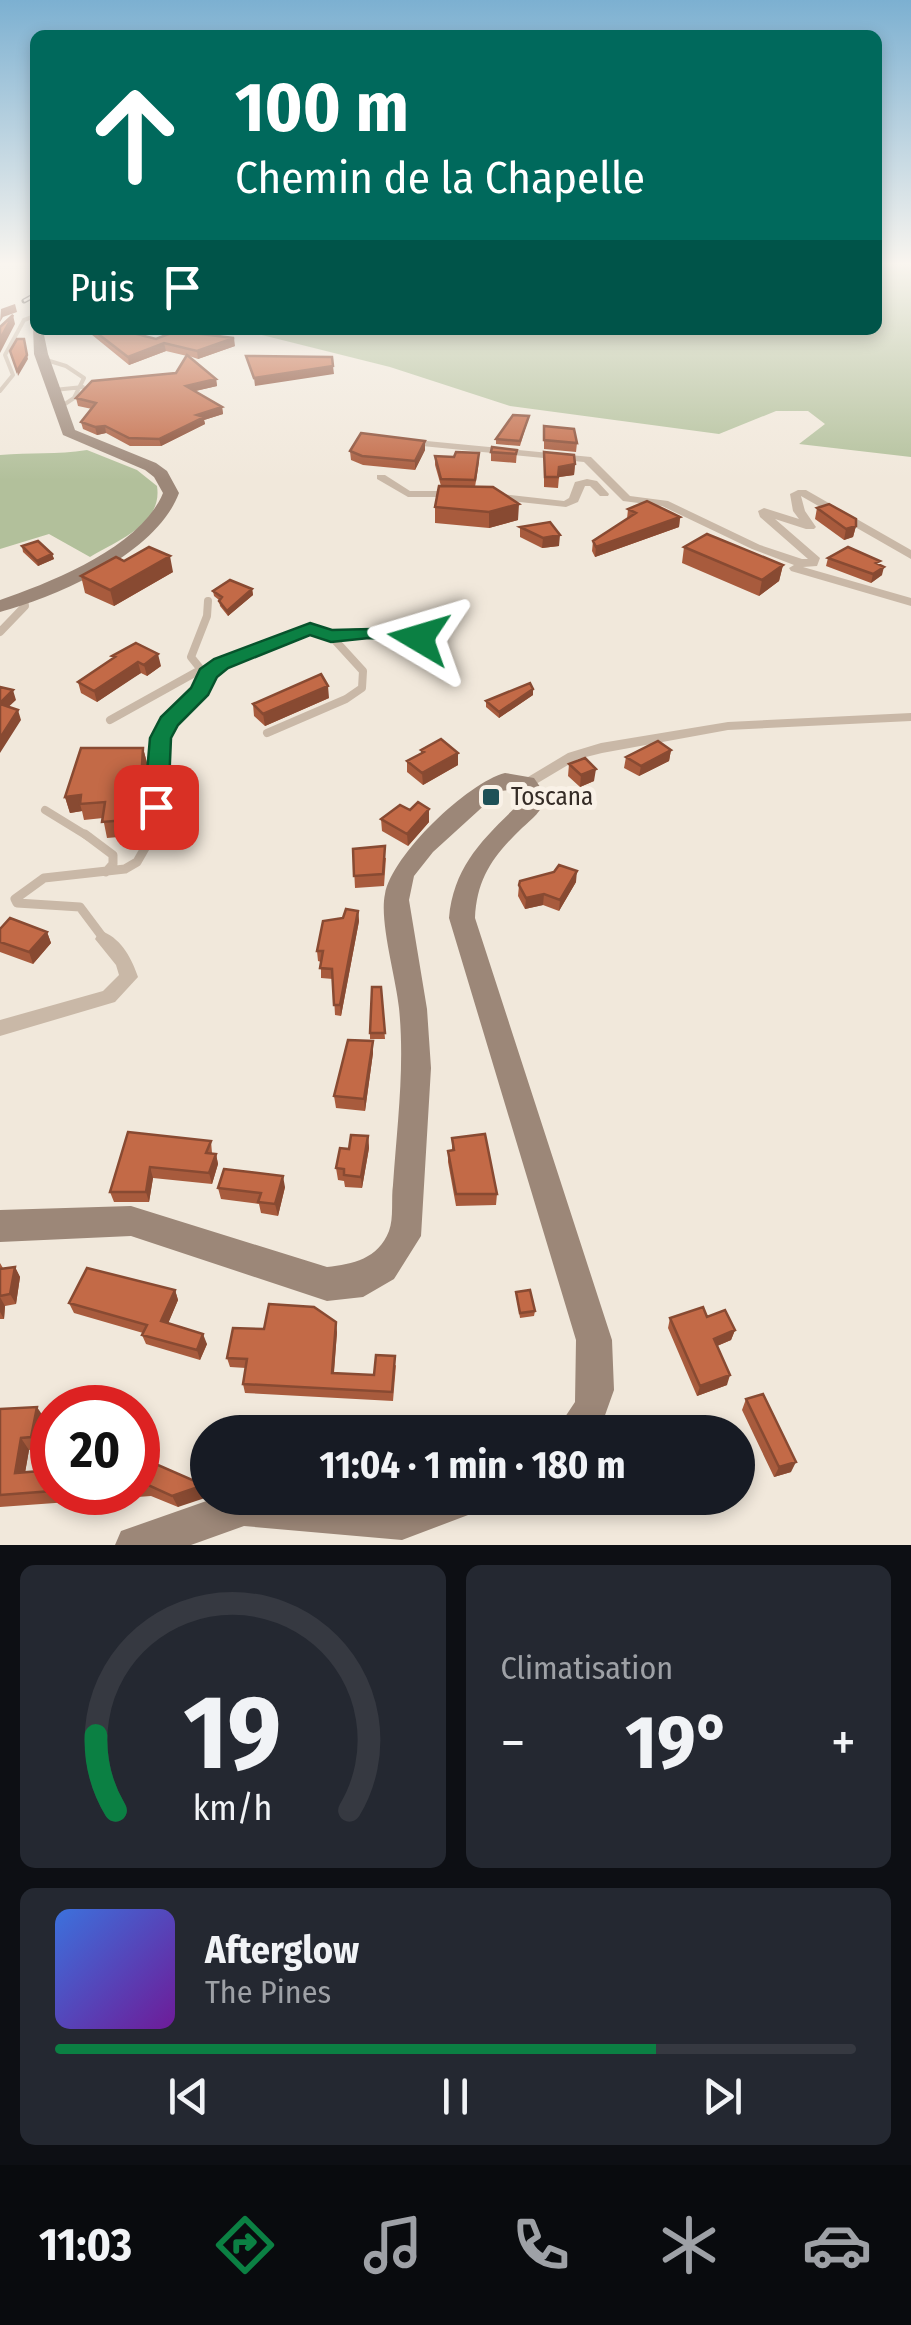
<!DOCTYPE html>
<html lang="fr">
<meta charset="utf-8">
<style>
:root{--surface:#171b24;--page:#242831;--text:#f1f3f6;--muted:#9ea1a6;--line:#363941;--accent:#0b8043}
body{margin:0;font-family:"Fira Sans Condensed",sans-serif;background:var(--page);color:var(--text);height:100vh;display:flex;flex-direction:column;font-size:38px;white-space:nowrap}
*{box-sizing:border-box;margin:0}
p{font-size:32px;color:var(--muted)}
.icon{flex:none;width:55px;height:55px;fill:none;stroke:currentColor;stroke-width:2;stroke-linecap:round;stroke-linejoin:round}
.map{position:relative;height:1545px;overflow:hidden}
.sheet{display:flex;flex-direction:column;gap:20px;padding:20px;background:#0d0f14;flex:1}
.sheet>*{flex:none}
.hud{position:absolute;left:30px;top:30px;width:852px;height:305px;border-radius:15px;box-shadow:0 5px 15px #0003;background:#00695c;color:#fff;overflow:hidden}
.speed{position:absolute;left:30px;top:1385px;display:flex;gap:20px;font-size:50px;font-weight:700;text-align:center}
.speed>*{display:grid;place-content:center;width:130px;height:130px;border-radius:50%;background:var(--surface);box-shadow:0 5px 15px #0003;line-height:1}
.speed .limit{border:15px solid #d22;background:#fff;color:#111}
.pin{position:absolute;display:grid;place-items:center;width:85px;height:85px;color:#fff;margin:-42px;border-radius:20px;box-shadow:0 5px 15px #0006}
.me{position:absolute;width:110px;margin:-55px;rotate:277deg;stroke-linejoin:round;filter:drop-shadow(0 0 8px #0008)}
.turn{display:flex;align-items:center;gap:35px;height:210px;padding:0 40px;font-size:45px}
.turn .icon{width:130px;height:130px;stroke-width:2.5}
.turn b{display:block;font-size:70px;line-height:85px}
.then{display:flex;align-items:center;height:95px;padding:0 40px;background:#0003;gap:20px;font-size:38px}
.big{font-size:75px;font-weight:700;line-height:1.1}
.sheet .card{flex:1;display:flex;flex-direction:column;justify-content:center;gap:15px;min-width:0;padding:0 35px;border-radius:15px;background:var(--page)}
.sheet .dial{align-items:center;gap:0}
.dial svg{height:260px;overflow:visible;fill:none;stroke:var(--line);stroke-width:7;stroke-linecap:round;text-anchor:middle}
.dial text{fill:var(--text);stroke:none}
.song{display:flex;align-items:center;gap:30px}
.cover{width:120px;height:120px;border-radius:15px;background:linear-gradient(135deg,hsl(220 70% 55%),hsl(280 70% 35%))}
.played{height:10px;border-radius:5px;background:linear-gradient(90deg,var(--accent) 75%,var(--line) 75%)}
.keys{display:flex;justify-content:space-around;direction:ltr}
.heat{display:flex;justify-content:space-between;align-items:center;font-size:55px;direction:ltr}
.sheet .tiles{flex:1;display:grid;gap:20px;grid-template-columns:1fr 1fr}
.card:last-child{grid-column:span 2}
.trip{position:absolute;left:190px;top:1415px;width:565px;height:100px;border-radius:50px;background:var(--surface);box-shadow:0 5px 15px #0003;font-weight:700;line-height:100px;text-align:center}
.menu{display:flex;height:160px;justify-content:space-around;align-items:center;background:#090b0e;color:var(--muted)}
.menu .icon{width:70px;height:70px}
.menu .selected{color:var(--accent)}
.menu b{font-size:45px;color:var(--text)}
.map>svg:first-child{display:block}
</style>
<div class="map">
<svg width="911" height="1545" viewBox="0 0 911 1545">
<rect width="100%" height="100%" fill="#f1e8db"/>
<path fill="#b2c09b" d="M878,264H911V457L799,444L825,424L808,411H776L719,434L510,406L390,367L242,330H878Z
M87,450L137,470L157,486C163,524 118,540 90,557L49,534L0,549V455C30,452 57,455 87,450Z"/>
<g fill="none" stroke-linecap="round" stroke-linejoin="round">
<path stroke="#c9b8a7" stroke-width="4" d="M43,359L66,366L84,378L74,398L59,408
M54,390L83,387
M0,391L13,375L5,355L24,320L35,316"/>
<path stroke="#c9b8a7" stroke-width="8" d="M0,632L25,606L24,599
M203,672L191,657L207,616L208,601
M208,674L234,656L301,630L331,636L356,632L390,637L411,634L419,638
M110,720L200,670
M267,733L346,699L362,688L363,671L331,636
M45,810L89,837
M152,837L162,734L201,690L208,674"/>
<path stroke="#c9b8a7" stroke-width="9" d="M85,834L113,855V864L106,872
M104,939L80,907L17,903L15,899L44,878L125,869L137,862L153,834"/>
<path fill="#c9b8a7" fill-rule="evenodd" d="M406,439L591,457L630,496L668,501L760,545L802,559H808L760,517L758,511L764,508L799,519L793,511L790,494L798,490H806L911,550V559L801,496L805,511L816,527L814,529H806L775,519L820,558L817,566L803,567L911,598V606L791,571L789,568L794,565L752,549L662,506L623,501L584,462L402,444L401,442Z
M377,475H385L410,491H458L463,494L458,497H408L377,479Z
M587,479L597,481L609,494L608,496H600L590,486H585L578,502L566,507L491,499L486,496L491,493L564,501L569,498L575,482Z
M911,713V721L728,730L602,753L578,759L531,787L526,788L518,783L568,753L601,743L728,722Z
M104,932C122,940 132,959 138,977L115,1002L0,1036V1020L103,991L119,975L116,965L95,939L98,934Z"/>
<path fill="#9c8778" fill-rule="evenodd" d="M33,327L43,330L48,354L75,430L156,463L167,471L179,493C157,553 59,596 0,612V600C52,582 141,547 163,493L154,477L145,470L63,435L34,354Z
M505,773L534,778L547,797C542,811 532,819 522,828C493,856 477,878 475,918L612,1340L614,1390L599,1432H555L575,1402L576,1340L449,918C454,864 485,837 522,801L519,789L500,791L433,852L414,876L409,900L427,1009L431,1068L421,1236L394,1279L363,1297L327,1301L131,1236L0,1242V1210L131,1206L327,1267C353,1264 378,1259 389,1231C394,1218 391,1198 393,1185C397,1126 405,1067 399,1008C396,978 379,921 385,894C392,855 467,783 505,773Z
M215,1498H481L476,1512L402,1540L244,1526L191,1545H115L121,1531Z"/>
<defs>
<path id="rail" d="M24,301L35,295"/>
</defs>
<use href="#rail" stroke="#352c27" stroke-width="5"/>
<use href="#rail" stroke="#f9f1e7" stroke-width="2.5" stroke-dasharray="9" stroke-linecap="butt"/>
</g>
<path fill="#a85b3d" d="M86,330H121L156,339L235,346L198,359L189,356L216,379L217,386L195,391L222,407L223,414L204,420L205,424L161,446H130L106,433L97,435L83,429L81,422L92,409L78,406L76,398L176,373L187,356L166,351L129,365Z
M529,416L520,446L496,444V439Z
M544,426L577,443L576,452L544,449Z
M425,450L415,470L363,465L351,460L350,451Z
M517,450L516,463L491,461V452Z
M544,452L575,464L574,475L559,477L558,488L544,487Z
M435,456L479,462L475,487L518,520L489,528L435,523V507L441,486L435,465Z
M817,508L856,526L853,537L844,540L815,519Z
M628,509L680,517L679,527L595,557L592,551L593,541L627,519Z
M520,527L559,546L542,548L520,537Z
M22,546L52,554L54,559L38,566L23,552Z
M684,547L783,565L779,581L759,596L682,563Z
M828,558L879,565L882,575L871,583L826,566Z
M124,561L173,572L114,606L85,593L81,576Z
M252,589L253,595L228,616L220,606L219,600L214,596L213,591Z
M112,656L161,666L147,676L141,673L134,677L97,702L81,693L78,682L113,659Z
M533,695L499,718L486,707V701Z
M329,698L265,726L254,716L253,704Z
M143,748L147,763L143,835L107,838L103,818L84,820L82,811L70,813L65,797Z
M421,750L458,753V765L423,785L407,772V761L421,754Z
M671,750L669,761L639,776L624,768L626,757Z
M569,764L594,781L580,787L568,776Z
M429,809V822L408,846L382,831L381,819L410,810Z
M353,849L386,858L384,886L355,888Z
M576,882L559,911L543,905L525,909L518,896L519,885Z
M358,911L359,921L341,1016L335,1015L333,979L321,978V962L318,961L317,951L343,918Z
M0,929L47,932L51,943L33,964L0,952Z
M381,987L385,1039H370V1033Z
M373,1041V1053L365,1111L336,1108L334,1096Z
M128,1132L211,1141L212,1153L216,1154L218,1164L212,1184L153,1178L149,1202H114L110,1192Z
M368,1136L369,1148L362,1188L345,1187L344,1181L338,1180L336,1168L349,1149Z
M452,1138L497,1194L496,1205L456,1206L448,1162V1151L452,1150Z
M285,1187L278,1216L261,1213L259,1204L221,1199L218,1188Z
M0,1263L3,1268L15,1267L20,1277L16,1304L5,1306L4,1319H0Z
M175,1290L178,1300L168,1323L207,1344L200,1360L146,1344L142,1335L143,1333L74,1313L69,1303Z
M516,1292L535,1311L534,1316L520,1318Z
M707,1317L735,1330L731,1340L717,1346L727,1385L697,1396L668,1328L670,1318Z
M337,1332L334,1373L374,1375L396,1365L393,1401L245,1393L243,1384L246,1368L230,1367L227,1358Z
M746,1399L791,1472L774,1477L742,1410Z
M0,1409L45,1419L39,1449L29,1450L25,1472L52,1470V1492H138V1465L204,1485L178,1507L151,1496L0,1507Z"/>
<path fill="#884a32" d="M15,304L17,312L3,317L0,322L1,309Z
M13,315L15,324L0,353V339Z
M234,338L235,346L198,359L197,351Z
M164,343L166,351L129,365L128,357Z
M27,355L28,359L18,376L17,371Z
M333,366L334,374L255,386L254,378Z
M216,379L217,386L187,393L186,386Z
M222,407L223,414L204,420L205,424L161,446L159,439L197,415Z
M105,426L106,433L97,435L95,427Z
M425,441V450L415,470V461Z
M575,464L574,475L559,477V467Z
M519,504L518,520L489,528V512Z
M680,517L679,527L595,557L596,547Z
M856,526L853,537L844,540L846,529Z
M560,535L559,546L542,548L543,538Z
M52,554L54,559L38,566L37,561Z
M170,556L173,572L114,606L110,590Z
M783,565L779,581L759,596L762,580Z
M884,567L882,575L871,583L873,574Z
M252,589L253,595L228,616L227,611Z
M158,654L161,666L147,676L144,665Z
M138,662L141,673L97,702L94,691Z
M328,686L329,698L265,726L263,714Z
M533,689V695L499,718V712Z
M13,690L16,700L2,713L0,703Z
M18,710L21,720L0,753V738Z
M143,748L147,763L143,835L139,819Z
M671,750L669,761L639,776L641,766Z
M458,753V765L423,785L422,773Z
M596,769L594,781L580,787L581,775Z
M81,795L80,804L82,811L70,813L65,797Z
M429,809V822L408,846L407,834Z
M577,871L576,882L559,911L560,900Z
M544,894L543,905L525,909L526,898Z
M358,911L359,921L341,1016L340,1005Z
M47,932L51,943L33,964L29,952Z
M373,1041V1053L365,1111L364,1099Z
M368,1136L369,1148L362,1188L361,1177Z
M216,1154L218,1164L212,1184L209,1173Z
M150,1167L153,1178L149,1202L146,1192Z
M283,1176L285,1187L278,1216L275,1204Z
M15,1267L20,1277L16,1304L10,1294Z
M175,1290L178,1300L165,1331L161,1321Z
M0,1297L5,1306L4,1319L0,1312Z
M336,1322L337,1332L333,1382L332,1373Z
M735,1330L731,1340L710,1349L714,1339Z
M203,1334L207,1344L200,1360L197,1350Z
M730,1375L727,1385L697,1396L700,1386Z
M101,1393L104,1398L100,1408H96Z
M37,1407L45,1419L39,1449L31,1437Z
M21,1438L29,1450L23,1485L15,1473Z
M796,1462L791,1472L774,1477L779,1467Z
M204,1485L208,1497L178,1507L172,1496Z"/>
<path fill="#c36a47" stroke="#884a32" stroke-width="2.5" d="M13,315L0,339V327Z
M93,330H121L156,339L176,331L234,338L197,351L164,343L128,357Z
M17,339H24L27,355L17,371L10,351Z
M187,355L216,379L186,386L222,407L197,415L204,417L159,439L129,438L105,426L95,427L81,422L96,403L76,398L92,381L176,373Z
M246,356L332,357L333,366L254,378Z
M513,415L529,416L520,441L496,439Z
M544,426L574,429L577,443L544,440Z
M361,433L425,441L415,461L362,456L350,451Z
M492,447L517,450L516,454L491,452Z
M456,452L479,453L475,480L441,479L435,456L454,457Z
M544,452L574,455L575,464L559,467L558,477H545Z
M439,486L493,487L519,504L489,512L435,507Z
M647,501L680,517L596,547L593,541L636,513L628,509Z
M829,504L856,519V526L846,529L817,508Z
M550,522L560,535L543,538L520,527Z
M707,534L783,565L762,580L684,547Z
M38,541L52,554L37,561L22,546Z
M149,547L170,556L110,590L81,576L116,557L124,561Z
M848,547L880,561L876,563L884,567L873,574L828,558Z
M230,580L252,589L227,611L219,601L222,597L213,591Z
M136,643L158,654L144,665L138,662L132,666L94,691L78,682L115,657L112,656Z
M321,674L328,686L263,714L253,704Z
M530,683L533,689L499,712L486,701Z
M0,687L13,690L0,703Z
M0,704L18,710L0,738Z
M441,739L458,753L422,773L407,761L424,752L421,750Z
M658,741L671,750L641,766L626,757Z
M81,748H143L139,819L102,822L105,802L80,804L81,795L65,797Z
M585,758L596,769L581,775L569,764Z
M418,802L429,809L407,834L381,819L400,805L410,810Z
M385,846L383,874L354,876L353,849Z
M559,865L577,871L560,900L544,894L526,898L519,885L520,881L554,872Z
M346,909L358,911L340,1005H334L332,969L320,968L323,951H317L323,921L343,918Z
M10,918L47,932L29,952L0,942V929Z
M372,987H381L385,1033H370Z
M348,1040L373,1041L364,1099L334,1096Z
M128,1132L211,1141L206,1153L216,1154L209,1173L150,1167L146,1192H110Z
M485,1134L497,1194H456L448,1151L454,1150L452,1138Z
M351,1135L368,1136L361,1177L344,1175V1169L336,1168L340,1148L349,1149Z
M224,1169L283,1176L275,1204L258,1202L261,1193L218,1188Z
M15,1267L10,1294L0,1296V1269Z
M87,1268L175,1290L161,1321L203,1334L197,1350L142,1335L147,1325L69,1303Z
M530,1290L535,1311L520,1313L516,1292Z
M269,1304L314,1307L336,1322L332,1373L374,1375L376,1355L395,1356L392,1392L243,1384L247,1359L227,1358L233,1328L264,1329Z
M703,1307L707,1317L725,1310L735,1330L714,1339L730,1375L700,1386L670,1318Z
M94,1389V1393H101L96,1408H74L76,1390Z
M763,1394L796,1462L779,1467L746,1399Z
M37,1407L31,1437L21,1438L15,1473L52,1470V1491L0,1495V1409Z
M139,1464L158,1465L204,1485L172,1496L146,1484L138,1485Z"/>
<linearGradient id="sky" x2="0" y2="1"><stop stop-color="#7cb0d1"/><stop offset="0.55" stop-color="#f9f5ef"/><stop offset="1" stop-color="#f9f5ef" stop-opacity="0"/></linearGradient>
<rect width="911" height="480" fill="url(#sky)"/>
<path fill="#0b8043" stroke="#07532c" stroke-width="2.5" d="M310,623L332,630L411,628L429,638L419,644L369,638L331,642L310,635L228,668L217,677L208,695L178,725L171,738L168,807L164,813H148L144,807L150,738L161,717L191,688L200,669L214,659Z"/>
<rect fill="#1e5056" stroke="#f9f1e7" stroke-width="4" x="481" y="787" width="20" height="20" rx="5"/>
<g text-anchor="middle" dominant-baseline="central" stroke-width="10" stroke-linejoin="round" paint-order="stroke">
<g font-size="25" fill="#352c27" stroke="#f9f1e7" text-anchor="start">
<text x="511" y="797">Toscana</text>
</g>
</g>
</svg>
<div class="speed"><div class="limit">20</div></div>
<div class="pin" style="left:156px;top:807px;background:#d93025"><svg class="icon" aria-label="arrive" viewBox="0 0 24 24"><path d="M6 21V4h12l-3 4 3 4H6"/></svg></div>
<svg class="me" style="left:419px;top:638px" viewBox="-20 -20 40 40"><path d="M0-17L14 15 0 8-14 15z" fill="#0b8043" stroke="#fff" stroke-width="4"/></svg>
<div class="trip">11:04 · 1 min · 180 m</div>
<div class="hud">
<div class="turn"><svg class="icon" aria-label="ahead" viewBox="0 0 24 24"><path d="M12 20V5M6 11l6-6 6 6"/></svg><div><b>100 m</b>Chemin de la Chapelle</div></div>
<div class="then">Puis<svg class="icon" aria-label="arrive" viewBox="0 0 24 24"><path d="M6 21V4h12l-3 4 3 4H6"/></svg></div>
</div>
</div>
<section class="sheet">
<div class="tiles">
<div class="card dial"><svg viewBox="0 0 100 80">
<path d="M14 69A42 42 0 1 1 86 69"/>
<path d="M14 69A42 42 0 0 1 8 46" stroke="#0b8043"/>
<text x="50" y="56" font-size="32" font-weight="700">19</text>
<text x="50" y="72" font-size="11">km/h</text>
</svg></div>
<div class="card"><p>Climatisation</p>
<div class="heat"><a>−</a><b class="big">19°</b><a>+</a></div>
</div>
<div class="card">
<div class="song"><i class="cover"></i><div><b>Afterglow</b><p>The Pines</p></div></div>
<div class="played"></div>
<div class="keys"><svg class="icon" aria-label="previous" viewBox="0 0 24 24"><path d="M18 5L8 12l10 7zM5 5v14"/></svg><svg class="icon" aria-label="pause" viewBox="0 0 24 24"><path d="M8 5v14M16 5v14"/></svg><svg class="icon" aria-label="next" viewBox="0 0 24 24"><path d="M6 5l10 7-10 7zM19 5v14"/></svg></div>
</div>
</div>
</section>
<nav class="menu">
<b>11:03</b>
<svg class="icon selected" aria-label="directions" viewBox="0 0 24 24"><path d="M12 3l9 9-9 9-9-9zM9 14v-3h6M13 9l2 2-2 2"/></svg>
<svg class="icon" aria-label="music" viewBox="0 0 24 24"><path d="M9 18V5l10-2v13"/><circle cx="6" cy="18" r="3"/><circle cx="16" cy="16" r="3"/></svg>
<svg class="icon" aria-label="phone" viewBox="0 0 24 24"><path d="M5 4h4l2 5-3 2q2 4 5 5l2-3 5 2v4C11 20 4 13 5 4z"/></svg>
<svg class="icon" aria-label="climate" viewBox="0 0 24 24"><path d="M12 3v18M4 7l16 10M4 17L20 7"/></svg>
<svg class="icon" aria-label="car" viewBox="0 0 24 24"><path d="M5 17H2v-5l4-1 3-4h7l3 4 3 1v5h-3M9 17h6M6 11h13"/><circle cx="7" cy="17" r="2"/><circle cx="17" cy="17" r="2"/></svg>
</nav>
